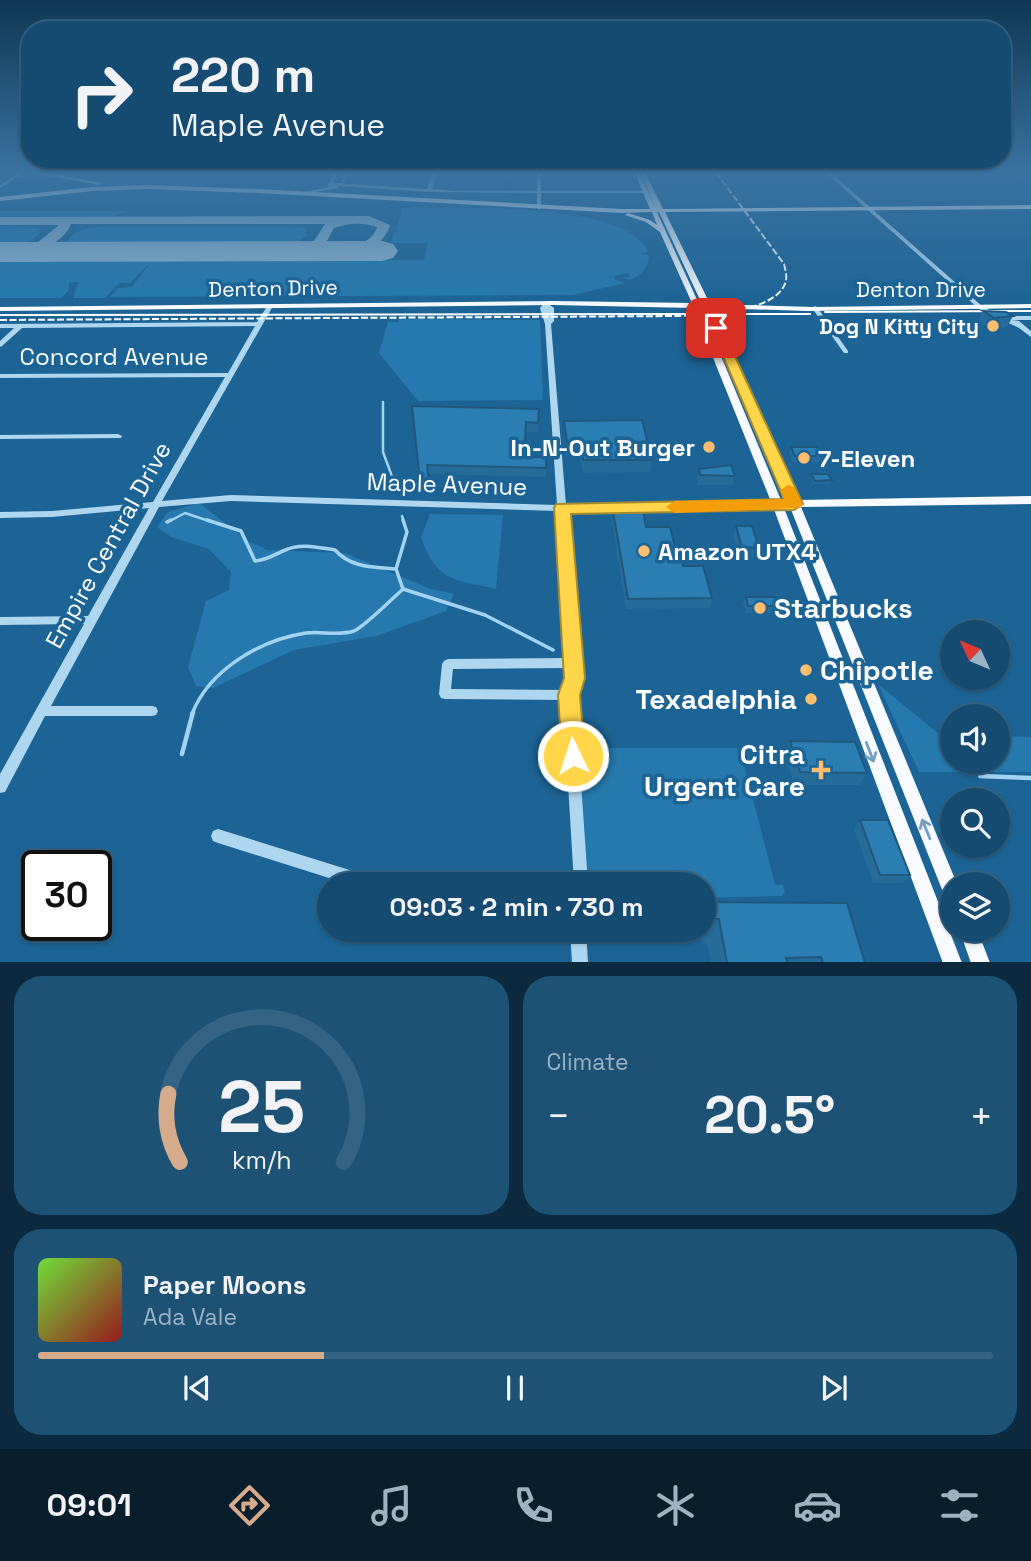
<!DOCTYPE html>
<meta charset="utf-8">
<style>
:root{--surface:#154b70;--page:#1e5275;--text:#f1f3f6;--muted:#9db3c3;--line:#346383;--accent:#d6ab8b}
body{margin:0;font-family:"Space Grotesk",sans-serif;background:var(--page);color:var(--text);height:100vh;display:flex;flex-direction:column;font-size:26px;white-space:nowrap}
*{box-sizing:border-box;margin:0}
p{font-size:23px;color:var(--muted)}
.icon{flex:none;width:38px;height:38px;fill:none;stroke:currentColor;stroke-width:2;stroke-linecap:round;stroke-linejoin:round}
.map{position:relative;height:962px;overflow:hidden}
.sheet{display:flex;flex-direction:column;gap:14px;padding:14px;background:#0c293e;flex:1}
.sheet>*{flex:none}
.hud{position:absolute;left:21px;top:21px;width:990px;height:147px;border-radius:28px;box-shadow:0 2px 5px #0004,0 0 0 2px var(--line);background:#154b70;color:var(--text);overflow:hidden}
.needle{width:46px;rotate:314deg}
.controls{position:absolute;left:940px;top:620px;display:grid;gap:14px}
.controls a{display:grid;place-items:center;width:70px;height:70px;border-radius:50%;background:var(--surface);box-shadow:0 2px 5px #0004,0 0 0 2px var(--line);font-size:35px}
.speed{position:absolute;left:21px;top:850px;display:flex;gap:14px;font-size:35px;font-weight:700;text-align:center}
.speed>*{display:grid;place-content:center;width:91px;height:91px;border-radius:50%;background:var(--surface);box-shadow:0 2px 5px #0004,0 0 0 2px var(--line);line-height:1}
.speed .limit{border:4px solid #111;border-radius:10px;background:#fff;color:#111}
.pin{position:absolute;display:grid;place-items:center;width:60px;height:60px;color:#fff;margin:-30px;border-radius:14px;box-shadow:0 4px 10px #0006}
.me{position:absolute;width:77px;margin:-38px;rotate:356deg;stroke-linejoin:round;filter:drop-shadow(0 0 5px #0008)}
.turn{display:flex;align-items:center;gap:24px;height:147px;padding:0 35px;font-size:32px}
.turn .icon{width:91px;height:91px;stroke-width:2.5}
.turn b{display:block;font-size:49px;line-height:60px}
.big{font-size:52px;font-weight:700;line-height:1.1}
.sheet .widget{flex:1;display:flex;flex-direction:column;justify-content:center;gap:10px;min-width:0;padding:0 24px;border-radius:28px;background:var(--page)}
.sheet .dial{align-items:center;gap:0}
.dial svg{height:182px;overflow:visible;fill:none;stroke:var(--line);stroke-width:7;stroke-linecap:round;text-anchor:middle}
.dial text{fill:var(--text);stroke:none}
.song{display:flex;align-items:center;gap:21px}
.cover{width:84px;height:84px;border-radius:10px;background:linear-gradient(135deg,hsl(100 70% 55%),hsl(0 70% 35%))}
.played{height:7px;border-radius:4px;background:linear-gradient(90deg,var(--accent) 30%,var(--line) 30%)}
.keys{display:flex;justify-content:space-around;direction:ltr}
.heat{display:flex;justify-content:space-between;align-items:center;font-size:38px;direction:ltr}
.sheet .tiles{flex:1;display:grid;gap:14px;grid-template-columns:1fr 1fr}
.widget:last-child{grid-column:span 2}
.trip{position:absolute;left:317px;top:872px;width:399px;height:70px;border-radius:35px;background:var(--surface);box-shadow:0 2px 5px #0004,0 0 0 2px var(--line);font-weight:700;line-height:70px;text-align:center}
.tabs{display:flex;height:112px;justify-content:space-around;align-items:center;background:#081e2d;color:var(--muted)}
.tabs .icon{width:49px;height:49px}
.tabs .active{color:var(--accent)}
.tabs b{font-size:32px;color:var(--text)}
.map>svg:first-child{display:block}
</style>
<div class="map">
<svg width="1031" height="963" viewBox="0 0 1031 963">
<rect width="100%" height="100%" fill="#1c6495"/>
<path fill="#2579ae" d="M414,207C461,209 631,202 648,252L638,254L649,255C649,268 641,275 630,280L622,278L630,277L628,273L614,276V279L625,283L573,295L110,297L118,288L132,287L150,263L130,283H119L105,298H73L78,282L69,283V290L61,298H0V261L424,260L428,243H391L395,232L399,231L396,229L402,212L400,209Z
M0,211H129L115,216H0Z
M0,226L43,228L38,230L41,232C30,245 15,244 0,244Z
M106,226H284L307,228L305,230L308,235L295,243L66,244C74,228 88,228 106,226Z
M400,319L540,320L543,400L418,401L379,353L388,322H398Z
M199,503L250,542L268,550L345,553L428,588L454,594L446,611L376,636L294,650L213,688L196,686L188,667L206,601L229,590L231,572L209,549L171,537L157,527L168,512Z
M430,514L503,515L496,589C454,579 437,583 421,537Z
M878,684L940,735H952V761H998V736L1031,737V772H919Z
M585,748H740L775,885H783L785,892L782,896L704,898V884H586L578,756L585,753Z"/>
<g fill="none" stroke-linecap="round" stroke-linejoin="round">
<path stroke="#a2d3f1" stroke-width="2" d="M343,181L349,171"/>
<path stroke="#a2d3f1" stroke-width="2.5" d="M383,402V452L397,490
M402,516L404,522
M168,522L185,513L212,522"/>
<path stroke="#a2d3f1" stroke-width="3.5" d="M207,520L241,531L255,561C269,560 276,553 288,549C302,543 320,548 335,550C351,568 373,567 396,569
M403,520L407,532L396,569L403,589L485,615L553,650
M167,522L171,520
M192,714C209,670 260,640 306,633C320,631 340,636 354,631C364,627 393,598 403,589"/>
<path stroke="#a2d3f1" stroke-width="4.5" d="M182,754L193,712
M980,776L1031,778"/>
<path fill="#8eb2ca" fill-rule="evenodd" d="M369,216L390,225C383,248 357,258 334,254V248C351,245 371,246 377,227C362,222 349,223 334,228L322,250L292,256L285,252L287,249L312,244L325,224H71C63,245 35,251 16,256L9,252L11,249L37,243L59,225H0V217Z"/>
<path fill="#8eb2ca" fill-rule="evenodd" d="M382,241L393,244L398,251L393,258L382,261L0,262V242Z"/>
<path fill="#afd6ef" fill-rule="evenodd" d="M335,171H339L333,183L427,189L433,171H437L432,189L456,191H537V171H541V191H643L645,192L643,193H541V208L539,209L537,208V193L429,192L338,186L339,188L305,194V192L329,187L327,186Z
M824,171H829L983,307L1009,319L1010,317L1012,316H1031V320H1012L1019,321L1031,331V337L1019,328L979,309Z
M16,172L20,173L19,176L48,175L50,176L48,177L17,178L0,188V185L14,176Z
M546,302L554,308V321L551,324L566,505L777,501L782,504L777,507L566,511L580,678L575,695L588,884H574L563,700L445,699L441,698L439,694L442,664L444,661L448,659L567,658L557,511L231,501L159,507L51,706H152L156,707L158,711L156,715L152,716H45L5,792L0,793V774L84,624L0,625V617L88,616L149,508L52,517L0,518V512L52,511L153,502L225,377L0,378V374L228,373L255,326L22,328L2,346L0,347V341L14,328H0V324L257,322L268,305H272L273,306L162,501L231,495L557,505L545,324L540,308L544,303ZM568,668V678L565,690L451,689L453,669Z
M815,306L817,307L848,351V353H844L812,308Z
M118,434L122,436L121,438L0,439V435Z
M218,829L372,877L377,879L379,884H348L218,843L213,841L211,836L213,831Z
M570,929H586L588,963H572Z"/>
<path fill="#f7fbff" fill-rule="evenodd" d="M22,171H36L102,183L99,185Z
M634,171H639L656,209L641,173L646,174L663,209L1031,205V209L665,212L710,304L814,307L1031,304V308L807,311L712,308L798,500L1031,496V504L801,507L957,884H952V901L946,898L943,892L790,507L784,508L962,963H943L772,504L693,308L554,305L0,311V307L554,301L692,303L660,232L646,222L625,215L628,213L650,220L657,225L652,212L622,213L258,193L147,189L93,191L0,201V197L93,187L147,185L258,189L622,209H650ZM657,212H659L702,304H699ZM701,308H704L787,500H781Z
M959,929H977L990,963H971Z"/>
<path stroke="#fff" stroke-width="2" d="M825,312L1031,311
M743,314H810
M0,315L687,314"/>
<path stroke="#fff" stroke-width="2" stroke-dasharray="7 2.5" stroke-linecap="butt" d="M0,320L678,316C703,315 780,313 786,280C787,276 785,268 784,264L715,171"/>
</g>
<path fill="#256c9a" d="M983,311L1013,316L1007,327L989,329L978,322Z
M412,406L539,409L538,432H526L525,457H546V477L428,474L430,491H421Z
M564,421L652,460L650,472L583,473L580,456H566L564,433Z
M791,447L822,456L820,463L793,462L789,454Z
M699,469L735,476L732,485H698L697,478Z
M811,474L832,480L831,484H814L810,477Z
M613,511L646,527L677,555L683,566L712,598L710,608L626,609L612,520Z
M736,526L759,548L756,557H739L733,536Z
M746,597L778,606L776,613H746L743,603Z
M790,741L867,773L859,785H794L785,754Z
M860,820L910,875L903,883H873L854,829Z
M709,902L865,963H711L707,943H701L699,929H704V914Z"/>
<path fill="#2b7eb3" stroke="#1e587d" stroke-width="2" d="M983,311L1006,312L1013,316L994,318Z
M412,406L539,409L538,423L526,422L524,457H546V468L427,465L429,481H420Z
M642,420L652,460H583L581,443H567L564,421Z
M791,447H817L822,456H795Z
M731,465L735,476L700,475L699,469Z
M811,474H828L832,480L815,481Z
M643,510L646,527H670L677,555H681L683,566H703L712,598L628,599L613,511Z
M736,526H752L759,548L742,547Z
M746,597H775L778,606H748Z
M790,741L855,742L867,773L800,772Z
M860,820H888L910,875H880Z
M709,902L847,903L865,963H823L821,957L786,958L788,963H727L719,919H712Z"/>
<defs><path id="oneway-shaft" d="M-6 0H5M1.5-3L5.5 0L1.5 3" fill="none" stroke-width="1.6" stroke-linecap="round" stroke-linejoin="round" transform="scale(1.75)"/></defs>
<g stroke="#74a0bf">
<use href="#oneway-shaft" transform="translate(870 752) rotate(69)"/>
<use href="#oneway-shaft" transform="translate(926 829) rotate(-112)"/>
</g>
<linearGradient id="sky" x2="0" y2="1"><stop stop-color="#0f3752"/><stop offset="0.56" stop-color="#3a72a0"/><stop offset="1" stop-color="#3a72a0" stop-opacity="0"/></linearGradient>
<rect width="1031" height="306" fill="url(#sky)"/>
<path fill="#ffd54a" stroke="#a68a30" stroke-width="2" d="M716,324L722,328L803,504L794,510L571,514L585,678L580,695L585,756L581,763L573,767L565,763L562,756L558,695L564,678L554,508L556,504L784,499L711,328Z"/>
<path fill="#f59e0b" d="M788,485L794,487L803,504L800,508L675,513L666,507L675,501L784,499L780,490Z"/>
<g fill="#ffbd6d" stroke="#1c6495" stroke-width="2.5">
<circle cx="993" cy="326" r="7"/>
<circle cx="709" cy="447" r="7"/>
<circle cx="804" cy="458" r="7"/>
<circle cx="644" cy="551" r="7"/>
<circle cx="760" cy="608" r="7"/>
<circle cx="806" cy="670" r="7"/>
<circle cx="811" cy="699" r="7"/>
<path d="M817.5 759.5h7v7h7v7h-7v7h-7v-7h-7v-7h7z"/>
</g>
<g text-anchor="middle" dominant-baseline="central" stroke-width="7" stroke-linejoin="round" paint-order="stroke">
<g font-size="21" fill="#fff" stroke="#1c6495">
<text transform="translate(273 288) rotate(-1)">Denton Drive</text>
<text x="921" y="289">Denton Drive</text>
</g>
<g font-size="21" font-weight="bold" fill="#fff" stroke="#1c6495" text-anchor="end">
<text x="979" y="326">Dog N Kitty City</text>
</g>
<g font-size="24" fill="#fff" stroke="#1c6495">
<text x="114" y="356">Concord Avenue</text>
<text transform="translate(447 484) rotate(2)">Maple Avenue</text>
<text transform="translate(108 545) rotate(-61)">Empire Central Drive</text>
</g>
<g font-size="24" font-weight="bold" fill="#fff" stroke="#1c6495" text-anchor="start">
<text x="695" y="447" text-anchor="end">In-N-Out Burger</text>
<text x="818" y="458">7-Eleven</text>
<text x="658" y="551">Amazon UTX4</text>
</g>
<g font-size="28" font-weight="bold" fill="#fff" stroke="#1c6495" text-anchor="start">
<text x="774" y="608">Starbucks</text>
<text x="820" y="670">Chipotle</text>
<text x="797" y="699" text-anchor="end">Texadelphia</text>
<text x="805" y="754" text-anchor="end">Citra<tspan x="805" dy="32">Urgent Care</tspan></text>
</g>
</g>
</svg>
<div class="controls">
<a><svg class="needle" viewBox="-14 -14 28 28"><path d="M0-13l5 13h-10z" fill="#e53935"/><path d="M0 13l5-13h-10z" fill="#9db3c3"/></svg></a>
<a><svg class="icon" aria-label="sound" viewBox="0 0 24 24"><path d="M4 9h4l5-4v14l-5-4H4zM17 9q2 3 0 6"/></svg></a>
<a><svg class="icon" aria-label="search" viewBox="0 0 24 24"><circle cx="10" cy="10" r="6"/><path d="M15 15l6 6"/></svg></a>
<a><svg class="icon" aria-label="layers" viewBox="0 0 24 24"><path d="M12 4l9 5-9 5-9-5zM3 14l9 5 9-5"/></svg></a>
</div>
<div class="speed"><div class="limit">30</div></div>
<div class="pin" style="left:716px;top:328px;background:#d93025"><svg class="icon" aria-label="arrive" viewBox="0 0 24 24"><path d="M6 21V4h12l-3 4 3 4H6"/></svg></div>
<svg class="me" style="left:573px;top:756px" viewBox="-20 -20 40 40"><circle r="17" fill="#ffd54a" stroke="#fff" stroke-width="3"/><path d="M0-11L8 9 0 5-8 9z" fill="#fff"/></svg>
<div class="trip">09:03 · 2 min · 730 m</div>
<div class="hud">
<div class="turn"><svg class="icon" aria-label="right" viewBox="0 0 24 24"><path d="M7 20v-9h11M14 6l5 5-5 5"/></svg><div><b>220 m</b>Maple Avenue</div></div>
</div>
</div>
<section class="sheet">
<div class="tiles">
<div class="widget dial"><svg viewBox="0 0 100 80">
<path d="M14 69A42 42 0 1 1 86 69"/>
<path d="M14 69A42 42 0 0 1 9 39" stroke="#d6ab8b"/>
<text x="50" y="56" font-size="32" font-weight="700">25</text>
<text x="50" y="72" font-size="11">km/h</text>
</svg></div>
<div class="widget"><p>Climate</p>
<div class="heat"><a>−</a><b class="big">20.5°</b><a>+</a></div>
</div>
<div class="widget">
<div class="song"><i class="cover"></i><div><b>Paper Moons</b><p>Ada Vale</p></div></div>
<div class="played"></div>
<div class="keys"><svg class="icon" aria-label="previous" viewBox="0 0 24 24"><path d="M18 5L8 12l10 7zM5 5v14"/></svg><svg class="icon" aria-label="pause" viewBox="0 0 24 24"><path d="M8 5v14M16 5v14"/></svg><svg class="icon" aria-label="next" viewBox="0 0 24 24"><path d="M6 5l10 7-10 7zM19 5v14"/></svg></div>
</div>
</div>
</section>
<nav class="tabs">
<b>09:01</b>
<svg class="icon active" aria-label="directions" viewBox="0 0 24 24"><path d="M12 3l9 9-9 9-9-9zM9 14v-3h6M13 9l2 2-2 2"/></svg>
<svg class="icon" aria-label="music" viewBox="0 0 24 24"><path d="M9 18V5l10-2v13"/><circle cx="6" cy="18" r="3"/><circle cx="16" cy="16" r="3"/></svg>
<svg class="icon" aria-label="phone" viewBox="0 0 24 24"><path d="M5 4h4l2 5-3 2q2 4 5 5l2-3 5 2v4C11 20 4 13 5 4z"/></svg>
<svg class="icon" aria-label="climate" viewBox="0 0 24 24"><path d="M12 3v18M4 7l16 10M4 17L20 7"/></svg>
<svg class="icon" aria-label="car" viewBox="0 0 24 24"><path d="M5 17H2v-5l4-1 3-4h7l3 4 3 1v5h-3M9 17h6M6 11h13"/><circle cx="7" cy="17" r="2"/><circle cx="17" cy="17" r="2"/></svg>
<svg class="icon" aria-label="filters" viewBox="0 0 24 24"><path d="M4 7h16M4 17h16"/><circle cx="9" cy="7" r="2"/><circle cx="15" cy="17" r="2"/></svg>
</nav>
